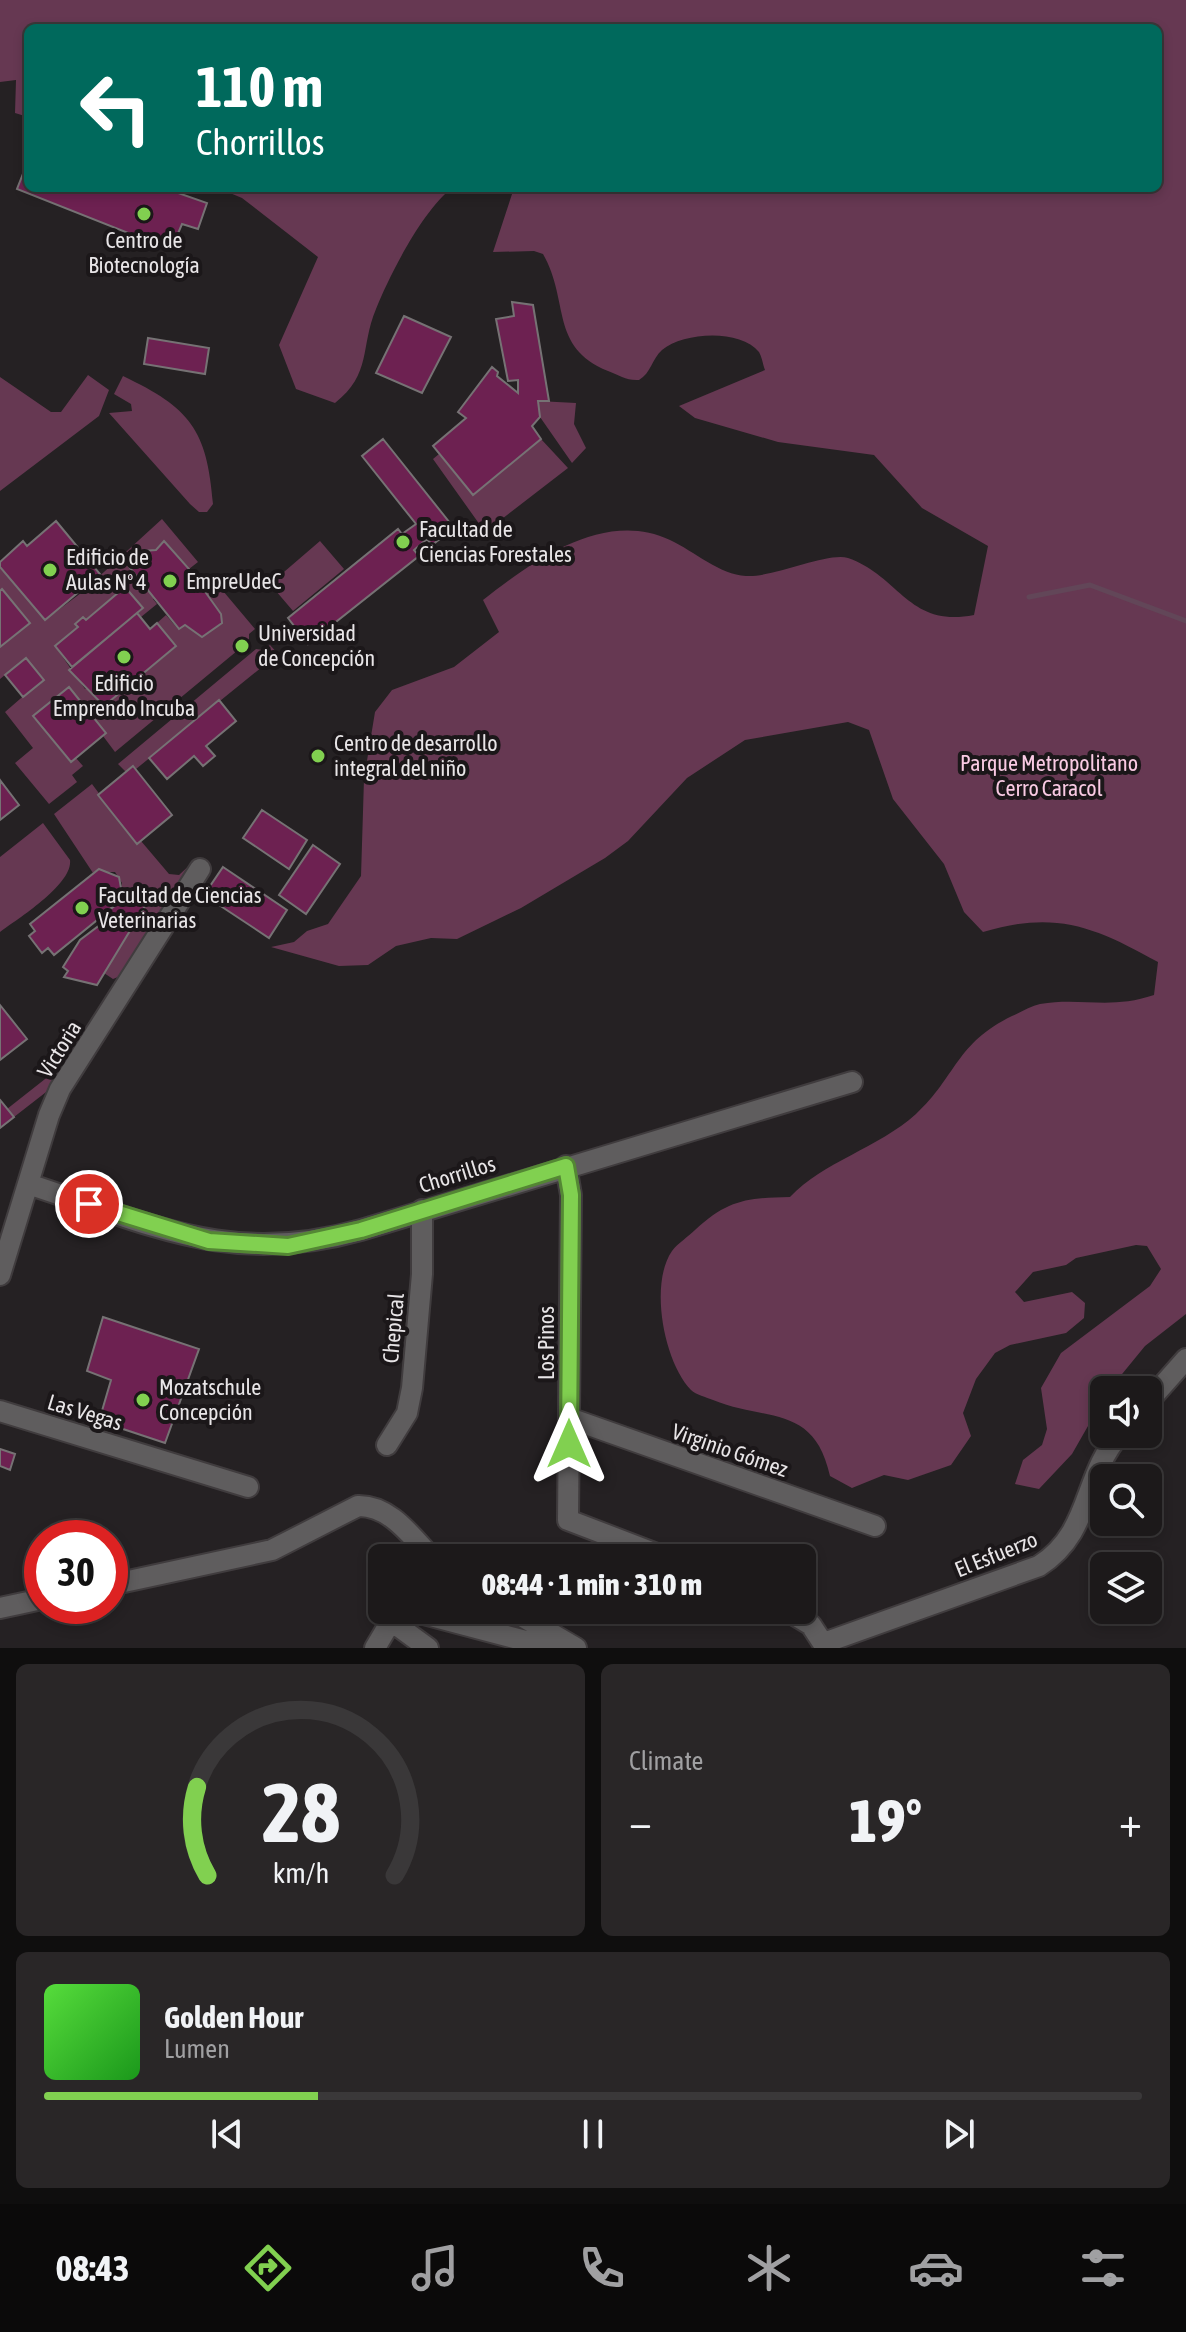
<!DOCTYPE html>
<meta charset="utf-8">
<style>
:root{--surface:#1c191a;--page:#292627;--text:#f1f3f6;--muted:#a0a0a2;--line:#3a3839;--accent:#81d050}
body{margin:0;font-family:"Asap Condensed",sans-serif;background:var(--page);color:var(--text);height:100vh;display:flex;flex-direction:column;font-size:30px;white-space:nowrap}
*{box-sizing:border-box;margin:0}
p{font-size:26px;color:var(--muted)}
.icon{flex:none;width:44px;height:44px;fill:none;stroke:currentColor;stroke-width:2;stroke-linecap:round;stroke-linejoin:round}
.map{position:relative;height:1648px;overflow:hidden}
.side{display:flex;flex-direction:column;gap:16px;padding:16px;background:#0f0e0e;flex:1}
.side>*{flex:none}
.guide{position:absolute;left:24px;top:24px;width:1138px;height:168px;border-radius:12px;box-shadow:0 4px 12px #0003,0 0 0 2px var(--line);background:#00695c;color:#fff;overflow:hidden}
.controls{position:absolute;left:1090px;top:1376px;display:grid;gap:16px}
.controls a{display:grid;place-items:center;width:72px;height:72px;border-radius:12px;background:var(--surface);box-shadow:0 4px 12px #0003,0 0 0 2px var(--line);font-size:40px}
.speed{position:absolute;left:24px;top:1520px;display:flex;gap:16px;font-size:40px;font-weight:700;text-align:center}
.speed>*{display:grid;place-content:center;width:104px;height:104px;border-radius:50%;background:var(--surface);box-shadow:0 4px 12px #0003,0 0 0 2px var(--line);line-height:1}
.speed .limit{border:12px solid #d22;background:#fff;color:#111}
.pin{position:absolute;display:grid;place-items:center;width:68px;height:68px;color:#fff;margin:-34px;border:4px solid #fff;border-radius:50%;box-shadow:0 2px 8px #0007}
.me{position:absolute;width:88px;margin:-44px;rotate:0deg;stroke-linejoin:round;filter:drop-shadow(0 0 6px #0008)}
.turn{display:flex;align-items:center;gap:28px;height:168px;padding:0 40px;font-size:36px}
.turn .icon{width:104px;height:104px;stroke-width:2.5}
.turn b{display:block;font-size:56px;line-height:68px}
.big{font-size:60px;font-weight:800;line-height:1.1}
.side .tile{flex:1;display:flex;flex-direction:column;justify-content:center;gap:12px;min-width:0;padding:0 28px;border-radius:12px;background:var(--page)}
.side .dial{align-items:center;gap:0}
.dial svg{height:208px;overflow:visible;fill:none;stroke:var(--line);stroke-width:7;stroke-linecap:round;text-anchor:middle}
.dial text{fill:var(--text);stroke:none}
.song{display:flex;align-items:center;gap:24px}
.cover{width:96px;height:96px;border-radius:12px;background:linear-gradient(135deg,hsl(110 70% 55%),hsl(120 70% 35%))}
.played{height:8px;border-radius:4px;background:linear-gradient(90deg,var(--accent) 25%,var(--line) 25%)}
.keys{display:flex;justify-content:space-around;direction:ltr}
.heat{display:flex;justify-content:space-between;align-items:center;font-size:44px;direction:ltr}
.side .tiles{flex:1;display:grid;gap:16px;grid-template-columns:1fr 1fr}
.tile:last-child{grid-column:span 2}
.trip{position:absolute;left:368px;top:1544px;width:448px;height:80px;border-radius:12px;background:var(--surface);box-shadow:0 4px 12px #0003,0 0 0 2px var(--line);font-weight:800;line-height:80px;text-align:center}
.tab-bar{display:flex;height:128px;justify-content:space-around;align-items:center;background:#0b0a0a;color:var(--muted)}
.tab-bar .icon{width:56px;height:56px}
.tab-bar .active{color:var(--accent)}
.tab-bar b{font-size:36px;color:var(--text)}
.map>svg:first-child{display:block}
</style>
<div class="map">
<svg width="1186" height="1648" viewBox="0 0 1186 1648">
<rect width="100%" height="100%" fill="#252123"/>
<path fill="#663852" d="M0,0H1186V1314L1145,1346L1109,1390H1104V1398L1072,1454L1039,1489L1015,1484L1023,1460L1042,1445L1047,1429L1041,1388L1061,1353L1150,1286L1161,1269L1147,1246L1136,1245L1076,1258L1066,1265L1033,1272L1015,1292L1024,1302L1072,1292L1085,1303L1084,1318L1066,1333L1010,1345L995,1353L976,1379L963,1413L971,1436L951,1465L908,1480L884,1475L852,1488L830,1476C814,1404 767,1422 713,1400C706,1397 696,1395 691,1390C664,1362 649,1284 672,1251C678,1243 688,1237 695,1230C728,1200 746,1198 790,1197C823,1162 878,1148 916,1114C956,1077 956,1043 1012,1016C1021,1012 1031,1006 1040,1004C1081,997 1110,1010 1154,995L1158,962C1095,927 1056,910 983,932L964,912L944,864L893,799L869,730L848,722L745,740L687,778L628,841L605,858L521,908L457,939L431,938L396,946L368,965L339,966L271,947L294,942L307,931L328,924L361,876L364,779L375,712L392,690L454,667L499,632L483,600C533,561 604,509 670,540C694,551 720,575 746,576C773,578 827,552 848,558C900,576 908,628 974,615L988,546L922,508L874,455L778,442L695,418L679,406L765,370C763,365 762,357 759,352C740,329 684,332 662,350C652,359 651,373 639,380C627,381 619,375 608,371C549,347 570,301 543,254L534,251L493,252L514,188H1158V28H28V117L15,113L16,80L0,82Z
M218,188H452C423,210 390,274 376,309C360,347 372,374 335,403L296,389L279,345L318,257L242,198Z
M88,375L109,390L99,416L0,491V377L51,412H61Z
M123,376C190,408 207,429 213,504L207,512H199L190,504L109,413L132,411L131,404L114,394Z
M538,401L576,403L574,424L586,448L572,463L540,417Z
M541,439L568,468L485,532L433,459L439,454L473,495Z
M162,519L198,562L189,569L164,541L156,550L142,551L127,564L156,597L153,599L157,604L141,617L137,613L142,608L125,587L86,620L76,624L78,627L55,646L85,689L89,687L104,706L176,647L157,623L166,615L178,629L185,625L202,637L222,623L206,593L218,585L255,629L249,634V641L115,752L103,736L106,733L69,688L34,717L70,762L76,758L83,766L72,775L77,782L49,804L15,763L33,748L5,712L43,679L26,658L0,679V647L30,623L3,590L0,591V567L45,620L81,593Z
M320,541L344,569L293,611L270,584Z
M270,645L278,654L136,769L126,772L118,764L256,649L263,650Z
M92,784L136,843L141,841L169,874L179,875L193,862L167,915L123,975L113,979L104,973L148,901L133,892L123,899L120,895L122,883L115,872H102L99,869L93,873L54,814Z
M43,823L70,860C73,884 19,918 0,932V857Z
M59,1068L63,1071L50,1089L14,1117L7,1109Z"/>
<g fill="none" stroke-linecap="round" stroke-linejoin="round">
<path stroke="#624658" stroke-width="5" d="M1029,597L1090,585L1186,621"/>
</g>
<path fill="#6d2151" stroke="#767274" stroke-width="2" d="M28,161V188H164L207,203L198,229L182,224L171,250L17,189Z
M512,302L533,305L549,401H538L540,417L532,426L541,439L473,495L433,446L466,418L458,412L492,367L498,372L497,376L518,393V380L508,381L496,319L514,316Z
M404,316L451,337L422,393L376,373Z
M148,338L209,348L205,374L144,364Z
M383,439L454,528L432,545L427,539L414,550L419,556L308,644L288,618L398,529L402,534L416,524L362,456Z
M56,521L100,574L45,620L0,567V562L23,541L27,546Z
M164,541L189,569L221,614L222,623L202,637L185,625L179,629L126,563L142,551L156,550Z
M125,587L143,608L72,667L55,646L78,627L75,624L83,617L86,620Z
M2,589L30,623L0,647V591Z
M137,613L150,629L157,623L176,646L104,706L69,670Z
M26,658L44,680L23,697L5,675Z
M69,687L106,733L71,762L33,716Z
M219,700L236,721L206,746L215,756L203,766L194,756L167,779L149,758Z
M133,766L172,815L137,844L98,795Z
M0,780L19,805L0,820Z
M262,810L307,840L289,869L243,838Z
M313,845L340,864L306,914L279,895Z
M223,867L287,910L269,938L204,895Z
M99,869L119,877L123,899L54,955L48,948L42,953L29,936L35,931L30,924Z
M132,892L148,901L97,985L64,977L68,971L63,967L80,940L105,921L101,916Z
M0,1005L27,1039L0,1060Z
M0,1100L14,1117L0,1128Z
M103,1317L199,1349L165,1443L99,1421L111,1380L87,1371Z
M0,1449L15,1454L10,1470L0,1466Z"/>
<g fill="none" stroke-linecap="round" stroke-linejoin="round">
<defs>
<path id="minor" d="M566,1166L571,1195L568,1520L667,1558
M28,1184C151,1224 230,1267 361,1230L852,1082
M0,1275L49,1115L60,1089L200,869
M1148,1402L1186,1359
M0,1411L248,1487
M569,1418L875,1526
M387,1445L407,1413L412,1388L422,1274V1210
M110,1585L272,1550L358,1506C390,1505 412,1537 432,1558
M0,1608L42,1599
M511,1610L576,1648
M786,1610L811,1625L826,1648
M391,1621L428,1648
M824,1643L1039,1566C1092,1532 1082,1477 1120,1434
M375,1648L391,1621L412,1611L552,1648"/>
</defs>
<use href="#minor" stroke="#403c3e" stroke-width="24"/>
<use href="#minor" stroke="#5f5d5e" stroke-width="20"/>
</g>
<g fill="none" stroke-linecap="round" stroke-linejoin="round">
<defs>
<path id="route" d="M89,1204L209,1241L288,1246L361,1230L566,1166L571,1195L569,1444"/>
</defs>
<use href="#route" stroke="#548734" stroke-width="20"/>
<use href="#route" stroke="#81d050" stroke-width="14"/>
</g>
<g fill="#81d050" stroke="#1b1719" stroke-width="3">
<circle cx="144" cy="214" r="8"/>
<circle cx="403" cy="542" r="8"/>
<circle cx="50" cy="570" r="8"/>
<circle cx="170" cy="581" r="8"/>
<circle cx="242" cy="646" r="8"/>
<circle cx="124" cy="657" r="8"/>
<circle cx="318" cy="756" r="8"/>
<circle cx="82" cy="908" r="8"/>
<circle cx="143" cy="1400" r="8"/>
</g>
<g text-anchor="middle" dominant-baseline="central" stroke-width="8" stroke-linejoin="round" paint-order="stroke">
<g font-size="22" fill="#e8e5e7" stroke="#1b1719" text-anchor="start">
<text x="144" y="240" text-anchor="middle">Centro de<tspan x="144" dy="25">Biotecnología</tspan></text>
<text x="419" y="529">Facultad de<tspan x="419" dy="25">Ciencias Forestales</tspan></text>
<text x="66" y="557">Edificio de<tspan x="66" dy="25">Aulas N° 4</tspan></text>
<text x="186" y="581">EmpreUdeC</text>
<text x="258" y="633">Universidad<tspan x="258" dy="25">de Concepción</tspan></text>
<text x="124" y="683" text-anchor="middle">Edificio<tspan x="124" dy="25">Emprendo Incuba</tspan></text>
<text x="334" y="743">Centro de desarrollo<tspan x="334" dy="25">integral del niño</tspan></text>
<text x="98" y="895">Facultad de Ciencias<tspan x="98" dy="25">Veterinarias</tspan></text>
<text x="159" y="1387">Mozatschule<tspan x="159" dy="25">Concepción</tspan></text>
</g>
<g font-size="22" fill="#f9cae3" stroke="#1b1719">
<text x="1049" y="763">Parque Metropolitano<tspan x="1049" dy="25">Cerro Caracol</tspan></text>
</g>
<g font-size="22" fill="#e8e5e7" stroke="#1b1719">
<text transform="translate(59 1049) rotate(-58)">Victoria</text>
<text transform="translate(457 1174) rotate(-17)">Chorrillos</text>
<text transform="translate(393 1328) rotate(-85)">Chepical</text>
<text transform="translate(546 1343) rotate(-90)">Los Pinos</text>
<text transform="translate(85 1412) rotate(17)">Las Vegas</text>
<text transform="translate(730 1450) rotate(19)">Virginio Gómez</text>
<text transform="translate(996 1554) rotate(-22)">El Esfuerzo</text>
</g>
</g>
</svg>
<div class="controls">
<a><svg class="icon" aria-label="sound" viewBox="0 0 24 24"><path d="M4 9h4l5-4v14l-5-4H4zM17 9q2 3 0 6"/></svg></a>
<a><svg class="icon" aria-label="search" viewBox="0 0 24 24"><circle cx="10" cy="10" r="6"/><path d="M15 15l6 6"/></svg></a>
<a><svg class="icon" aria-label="layers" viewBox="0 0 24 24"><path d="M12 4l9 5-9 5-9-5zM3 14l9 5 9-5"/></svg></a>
</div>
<div class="speed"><div class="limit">30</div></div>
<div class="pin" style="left:89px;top:1204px;background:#d93025"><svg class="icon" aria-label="arrive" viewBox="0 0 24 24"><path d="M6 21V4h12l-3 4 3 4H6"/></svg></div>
<svg class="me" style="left:569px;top:1444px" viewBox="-20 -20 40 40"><path d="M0-17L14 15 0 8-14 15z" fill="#81d050" stroke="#fff" stroke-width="4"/></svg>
<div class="trip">08:44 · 1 min · 310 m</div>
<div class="guide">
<div class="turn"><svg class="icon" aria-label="left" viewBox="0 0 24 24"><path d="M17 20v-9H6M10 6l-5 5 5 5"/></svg><div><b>110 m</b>Chorrillos</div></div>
</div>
</div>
<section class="side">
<div class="tiles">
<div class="tile dial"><svg viewBox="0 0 100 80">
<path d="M14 69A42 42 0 1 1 86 69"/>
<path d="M14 69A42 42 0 0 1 10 35" stroke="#81d050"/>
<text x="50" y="56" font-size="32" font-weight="700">28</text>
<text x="50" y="72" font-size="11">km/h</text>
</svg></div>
<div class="tile"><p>Climate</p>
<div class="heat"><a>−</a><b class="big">19°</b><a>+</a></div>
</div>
<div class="tile">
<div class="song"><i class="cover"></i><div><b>Golden Hour</b><p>Lumen</p></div></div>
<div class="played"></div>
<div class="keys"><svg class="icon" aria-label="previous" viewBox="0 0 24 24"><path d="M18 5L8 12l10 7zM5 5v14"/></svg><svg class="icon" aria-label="pause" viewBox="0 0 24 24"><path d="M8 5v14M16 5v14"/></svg><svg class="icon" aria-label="next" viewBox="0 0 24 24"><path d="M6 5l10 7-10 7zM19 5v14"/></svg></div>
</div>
</div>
</section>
<nav class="tab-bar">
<b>08:43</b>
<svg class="icon active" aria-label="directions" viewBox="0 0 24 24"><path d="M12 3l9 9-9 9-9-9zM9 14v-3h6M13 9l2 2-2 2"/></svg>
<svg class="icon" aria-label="music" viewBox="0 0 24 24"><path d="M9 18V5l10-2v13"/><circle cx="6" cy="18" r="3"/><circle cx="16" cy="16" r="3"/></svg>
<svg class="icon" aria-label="phone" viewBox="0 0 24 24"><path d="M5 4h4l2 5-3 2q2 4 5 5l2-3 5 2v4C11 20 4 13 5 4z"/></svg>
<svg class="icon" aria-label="climate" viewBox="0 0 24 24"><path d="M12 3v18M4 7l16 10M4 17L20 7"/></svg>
<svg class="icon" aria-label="car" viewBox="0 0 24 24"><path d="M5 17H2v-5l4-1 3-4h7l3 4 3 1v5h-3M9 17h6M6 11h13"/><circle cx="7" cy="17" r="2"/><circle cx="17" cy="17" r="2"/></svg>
<svg class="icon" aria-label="filters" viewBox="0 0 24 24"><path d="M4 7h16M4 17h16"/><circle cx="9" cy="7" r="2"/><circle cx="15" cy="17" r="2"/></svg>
</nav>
